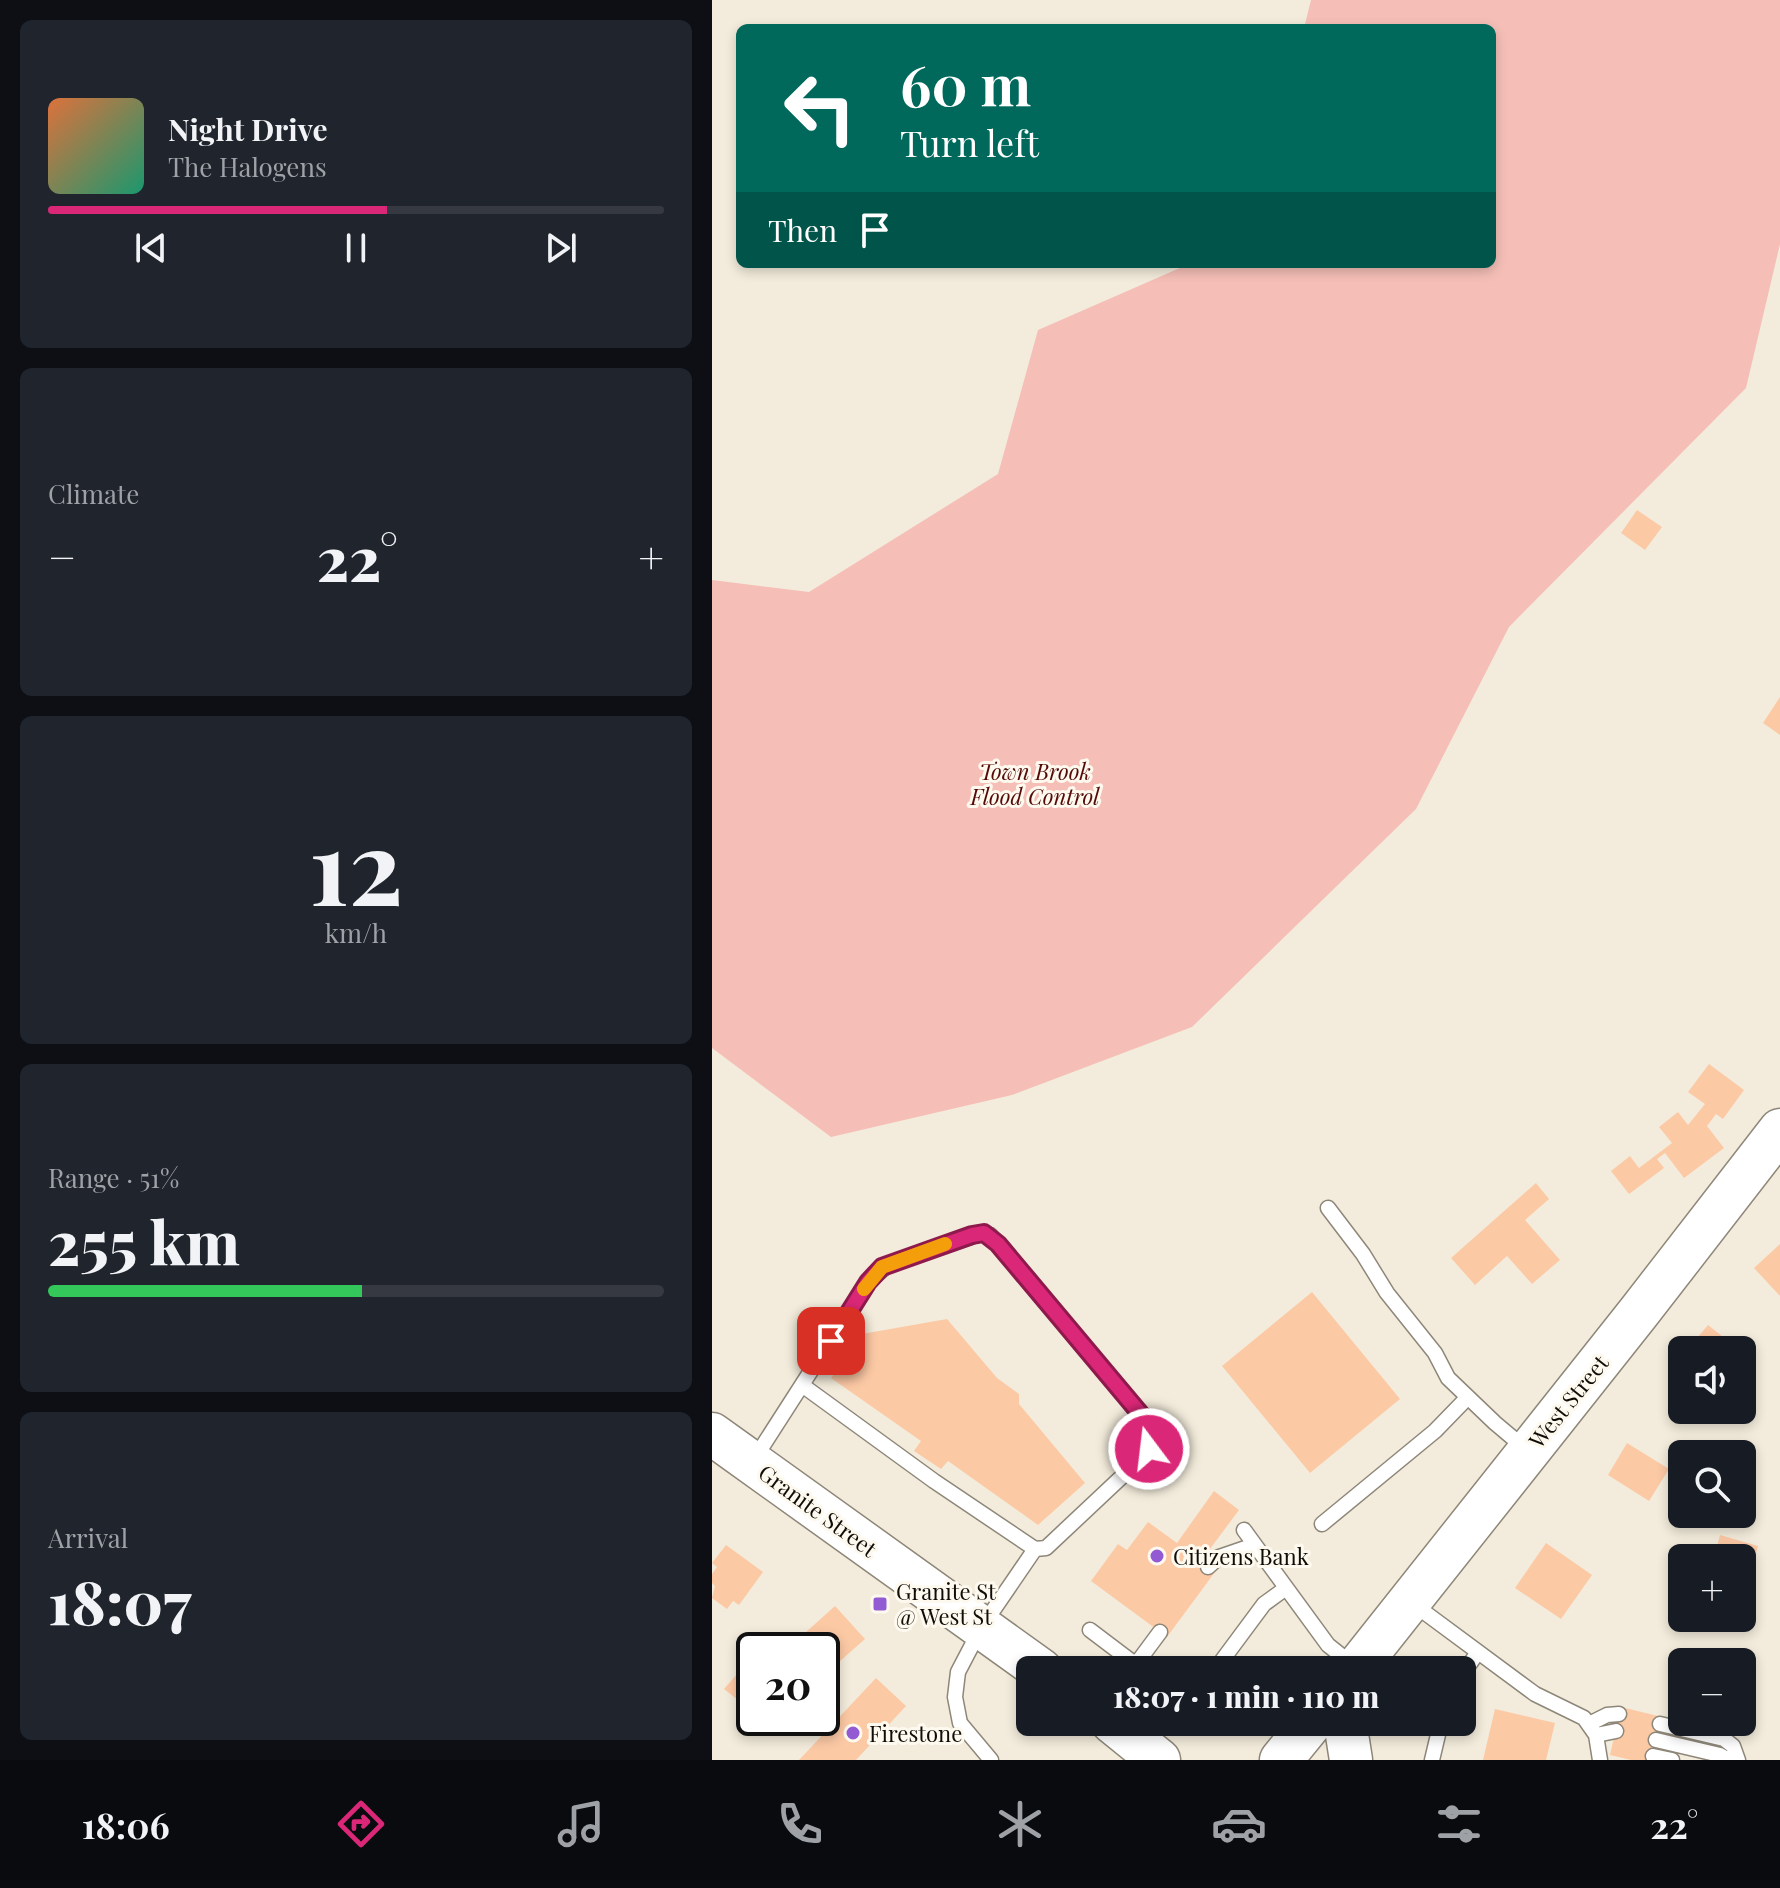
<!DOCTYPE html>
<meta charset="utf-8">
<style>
:root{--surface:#171b24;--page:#20242c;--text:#f1f3f6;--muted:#9ea1a6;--line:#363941;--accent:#db2777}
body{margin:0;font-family:"Playfair Display",serif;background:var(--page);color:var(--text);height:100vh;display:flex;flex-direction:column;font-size:30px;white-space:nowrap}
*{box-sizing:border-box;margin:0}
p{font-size:26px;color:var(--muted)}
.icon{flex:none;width:44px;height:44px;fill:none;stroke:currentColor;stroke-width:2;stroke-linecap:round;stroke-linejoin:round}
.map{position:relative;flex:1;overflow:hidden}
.details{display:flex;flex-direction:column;gap:20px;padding:20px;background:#0d0f14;width:712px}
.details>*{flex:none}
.banner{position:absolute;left:24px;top:24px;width:760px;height:244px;border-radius:12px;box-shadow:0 4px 12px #0003;background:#00695c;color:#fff;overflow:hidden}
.controls{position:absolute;left:956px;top:1336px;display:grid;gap:16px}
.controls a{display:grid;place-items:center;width:88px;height:88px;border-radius:12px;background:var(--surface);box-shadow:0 4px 12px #0003;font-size:40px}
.speed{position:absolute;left:24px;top:1632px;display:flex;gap:16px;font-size:40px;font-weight:700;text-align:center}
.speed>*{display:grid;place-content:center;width:104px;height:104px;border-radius:50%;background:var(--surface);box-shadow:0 4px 12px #0003;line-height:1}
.speed .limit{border:4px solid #111;border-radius:12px;background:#fff;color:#111}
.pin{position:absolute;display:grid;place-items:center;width:68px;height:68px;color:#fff;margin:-34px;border-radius:16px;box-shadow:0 4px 12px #0006}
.me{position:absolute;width:88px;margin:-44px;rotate:345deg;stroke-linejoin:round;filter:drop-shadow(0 0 6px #0008)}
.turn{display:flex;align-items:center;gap:28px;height:168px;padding:0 32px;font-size:36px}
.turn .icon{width:104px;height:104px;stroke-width:2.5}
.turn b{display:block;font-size:56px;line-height:68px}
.then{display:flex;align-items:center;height:76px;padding:0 32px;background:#0003;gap:16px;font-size:30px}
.big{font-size:60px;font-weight:800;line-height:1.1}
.details .card{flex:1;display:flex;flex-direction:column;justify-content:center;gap:12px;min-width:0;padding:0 28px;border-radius:12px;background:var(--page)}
.details .dial{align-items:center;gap:0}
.dial b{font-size:104px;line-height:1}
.song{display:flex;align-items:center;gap:24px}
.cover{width:96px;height:96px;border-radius:12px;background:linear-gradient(135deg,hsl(20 70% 55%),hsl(160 70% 35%))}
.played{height:8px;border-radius:4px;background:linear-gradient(90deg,var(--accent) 55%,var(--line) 55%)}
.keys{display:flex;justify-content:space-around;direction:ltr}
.heat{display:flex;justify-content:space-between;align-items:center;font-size:44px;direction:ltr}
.charge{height:12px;border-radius:6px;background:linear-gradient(90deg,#34c759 51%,var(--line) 0)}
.trip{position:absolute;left:304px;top:1656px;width:460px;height:80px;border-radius:12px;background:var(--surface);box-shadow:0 4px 12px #0003;font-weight:800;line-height:80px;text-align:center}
.tabs{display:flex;height:128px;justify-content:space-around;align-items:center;background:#090b0e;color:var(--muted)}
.tabs .icon{width:56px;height:56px}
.tabs .on{color:var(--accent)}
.tabs b{font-size:36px;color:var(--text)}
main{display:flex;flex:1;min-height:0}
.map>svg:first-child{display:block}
</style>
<main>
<section class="details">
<div class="card">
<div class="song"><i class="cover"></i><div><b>Night Drive</b><p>The Halogens</p></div></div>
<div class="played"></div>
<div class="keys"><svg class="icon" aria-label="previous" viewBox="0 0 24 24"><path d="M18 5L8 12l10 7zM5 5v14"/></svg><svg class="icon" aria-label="pause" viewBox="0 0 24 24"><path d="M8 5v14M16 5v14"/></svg><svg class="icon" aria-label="next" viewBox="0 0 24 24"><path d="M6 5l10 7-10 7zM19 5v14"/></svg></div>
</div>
<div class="card"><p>Climate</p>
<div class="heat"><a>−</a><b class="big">22°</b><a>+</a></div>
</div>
<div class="card dial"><b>12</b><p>km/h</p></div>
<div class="card"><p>Range · 51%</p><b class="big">255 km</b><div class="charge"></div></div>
<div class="card"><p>Arrival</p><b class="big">18:07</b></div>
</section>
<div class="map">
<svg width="1068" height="1760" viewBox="0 0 1068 1760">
<rect width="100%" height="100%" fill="#f3ecdc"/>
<path fill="#f5bfb7" d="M599,0H1068V244L1034,388L797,627L704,809L480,1027L300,1095L119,1137L0,1048V580L97,592L286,474L326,330L477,264H780V28H592Z"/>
<path fill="#fcc9a5" d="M925,510L950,527L933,550L909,533Z
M1068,697V735L1051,723Z
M997,1064L1032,1090L1011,1119L1004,1114L995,1126L1012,1148L972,1178L953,1153L945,1159L952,1168L917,1194L899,1171L918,1156L927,1168L960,1143L947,1127L966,1112L976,1125L993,1104L976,1092Z
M824,1183L837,1199L813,1220L848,1260L820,1284L795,1256L763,1285L739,1258Z
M1068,1244V1296L1042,1268Z
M600,1292L688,1399L598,1473L510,1366Z
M235,1319L285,1378L307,1394V1404L373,1483L326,1525L236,1461L229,1469L202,1451L209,1441L119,1378L150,1334Z
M996,1325L1025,1348L1023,1350H975Z
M970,1357V1382L957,1372Z
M915,1443L957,1469L937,1501L896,1475Z
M502,1491L527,1510L489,1561L503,1572L455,1637L379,1581L406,1544L415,1550L436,1522L465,1543Z
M1008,1535L1046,1546L1031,1599L1030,1558H1002Z
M834,1543L880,1575L849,1619L803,1588Z
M14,1545L51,1572L27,1605L21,1601L15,1609L0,1598L3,1586L0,1583V1574L5,1567L0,1563Z
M123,1606L153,1639L110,1677V1650H74Z
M39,1658L42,1660V1691L31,1704L12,1689Z
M164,1678L194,1706L144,1760H87Z
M909,1707L950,1717L940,1760H919L898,1755Z
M783,1709L843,1723L834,1760H771Z"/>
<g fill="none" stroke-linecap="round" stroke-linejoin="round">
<defs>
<path id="lane" d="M616,1208L651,1254L675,1293L723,1353L736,1378L783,1423L815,1450
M90,1385L222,1481L323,1549
M43,1458L156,1282L177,1264L268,1234L278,1235L286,1244L431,1417C440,1429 441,1441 434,1454L334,1548L323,1549L269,1628L246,1672L243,1697L248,1723L279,1760
M610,1524L723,1431L756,1397
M532,1530L616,1645L641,1665
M496,1567L507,1557L542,1545
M700,1603L823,1694L872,1718L884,1735L888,1760
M378,1630L419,1661L441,1670
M425,1663L448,1632
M503,1670L552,1604L574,1588
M750,1675L766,1652
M877,1724L895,1715L907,1714
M948,1724L1012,1739L1021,1746L1026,1760
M884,1735L904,1731
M944,1740L1008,1755L1017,1760
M941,1756L960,1760
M720,1760L729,1722"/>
<path id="secondary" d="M0,1434L329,1670
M643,1670L927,1312L1068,1130
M400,1722L447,1760
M633,1722L639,1760
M569,1760L600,1722"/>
</defs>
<use href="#lane" stroke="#8e8779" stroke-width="17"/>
<use href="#secondary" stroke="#8e8779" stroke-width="45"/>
<use href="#lane" stroke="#fff" stroke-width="14"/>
<use href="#secondary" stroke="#fff" stroke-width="42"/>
</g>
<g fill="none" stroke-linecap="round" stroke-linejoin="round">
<defs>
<path id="route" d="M119,1341L156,1282L170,1267L260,1235L272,1233L286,1244L431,1417L439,1432L437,1449"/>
</defs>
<use href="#route" stroke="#8e194d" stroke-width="20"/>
<use href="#route" stroke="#db2777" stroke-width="14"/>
<path stroke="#f59e0b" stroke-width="14" d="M152,1289L170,1267L233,1244"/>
</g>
<g fill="#935bd3" stroke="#fef9ef" stroke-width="3">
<circle cx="445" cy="1556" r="8"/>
<rect x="160" y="1596" width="16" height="16" rx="4"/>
<circle cx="141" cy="1733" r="8"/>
</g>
<g text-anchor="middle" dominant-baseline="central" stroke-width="6" stroke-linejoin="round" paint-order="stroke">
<g font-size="22" font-style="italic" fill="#540a07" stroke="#fef9ef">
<text x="323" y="771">Town Brook<tspan x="323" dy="25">Flood Control</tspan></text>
</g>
<g font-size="22" fill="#0f0d08" stroke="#fef9ef">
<text transform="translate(856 1401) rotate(-51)">West Street</text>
<text transform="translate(106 1510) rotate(36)">Granite Street</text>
</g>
<g font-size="22" fill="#0f0d08" stroke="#fef9ef" text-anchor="start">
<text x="461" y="1556">Citizens Bank</text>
<text x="184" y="1591">Granite St<tspan x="184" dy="25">@ West St</tspan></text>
<text x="157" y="1733">Firestone</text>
</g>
</g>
</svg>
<div class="controls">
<a><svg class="icon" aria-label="sound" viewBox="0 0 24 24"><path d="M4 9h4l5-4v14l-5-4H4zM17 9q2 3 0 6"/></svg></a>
<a><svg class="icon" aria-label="search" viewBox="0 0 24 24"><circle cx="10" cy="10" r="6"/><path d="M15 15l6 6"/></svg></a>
<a>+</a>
<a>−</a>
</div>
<div class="speed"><div class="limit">20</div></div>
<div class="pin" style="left:119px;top:1341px;background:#d93025"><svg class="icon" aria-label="arrive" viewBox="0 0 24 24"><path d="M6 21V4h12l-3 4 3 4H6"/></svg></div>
<svg class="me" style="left:437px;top:1449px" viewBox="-20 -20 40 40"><circle r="17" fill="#db2777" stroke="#fff" stroke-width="3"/><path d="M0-11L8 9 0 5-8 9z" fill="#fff"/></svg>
<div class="trip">18:07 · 1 min · 110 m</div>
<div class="banner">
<div class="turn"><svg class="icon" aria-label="left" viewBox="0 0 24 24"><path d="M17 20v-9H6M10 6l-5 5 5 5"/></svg><div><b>60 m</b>Turn left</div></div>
<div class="then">Then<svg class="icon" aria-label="arrive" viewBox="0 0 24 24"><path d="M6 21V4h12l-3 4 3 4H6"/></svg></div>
</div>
</div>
</main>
<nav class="tabs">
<b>18:06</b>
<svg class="icon on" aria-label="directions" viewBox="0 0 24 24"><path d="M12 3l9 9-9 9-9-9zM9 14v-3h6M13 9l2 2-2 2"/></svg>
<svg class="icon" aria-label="music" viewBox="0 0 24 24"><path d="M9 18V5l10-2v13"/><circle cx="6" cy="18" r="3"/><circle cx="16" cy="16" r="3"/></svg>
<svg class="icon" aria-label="phone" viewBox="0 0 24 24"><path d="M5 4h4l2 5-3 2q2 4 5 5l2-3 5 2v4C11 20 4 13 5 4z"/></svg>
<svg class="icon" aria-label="climate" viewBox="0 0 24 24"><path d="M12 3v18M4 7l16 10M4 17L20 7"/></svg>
<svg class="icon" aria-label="car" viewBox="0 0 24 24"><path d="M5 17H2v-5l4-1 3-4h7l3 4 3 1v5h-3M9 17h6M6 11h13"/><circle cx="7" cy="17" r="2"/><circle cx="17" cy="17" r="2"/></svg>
<svg class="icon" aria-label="filters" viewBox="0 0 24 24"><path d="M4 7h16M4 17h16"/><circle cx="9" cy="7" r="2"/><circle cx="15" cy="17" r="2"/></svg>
<b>22°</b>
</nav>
